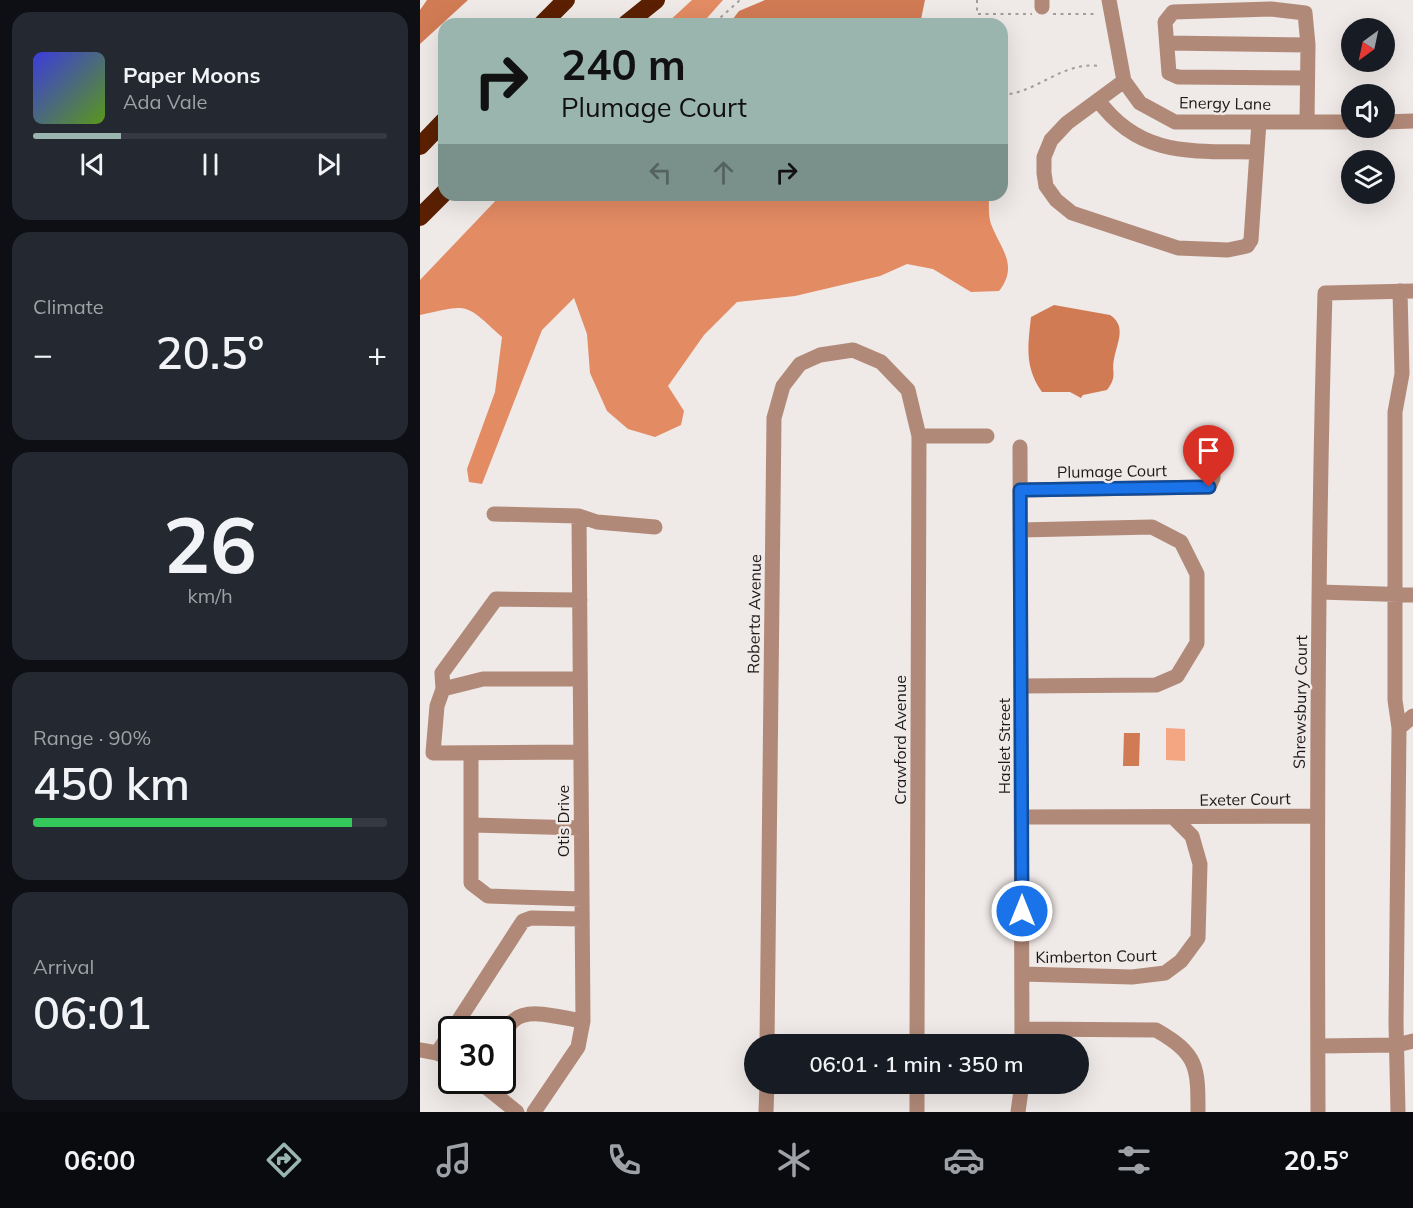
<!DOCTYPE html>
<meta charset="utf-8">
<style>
:root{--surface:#171b24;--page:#242831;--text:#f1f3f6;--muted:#9ea1a6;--line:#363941;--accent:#99b5ae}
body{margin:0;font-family:Mulish,sans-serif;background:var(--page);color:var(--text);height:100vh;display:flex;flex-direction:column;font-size:22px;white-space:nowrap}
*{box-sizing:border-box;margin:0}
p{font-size:20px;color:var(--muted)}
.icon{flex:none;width:33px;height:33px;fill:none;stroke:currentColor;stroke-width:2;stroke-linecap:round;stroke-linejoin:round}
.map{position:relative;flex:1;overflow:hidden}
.side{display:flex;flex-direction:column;gap:12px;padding:12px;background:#0d0f14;width:420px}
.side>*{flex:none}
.banner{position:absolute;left:18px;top:18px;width:570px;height:183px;border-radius:18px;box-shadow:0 6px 24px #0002;background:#99b5ae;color:#111;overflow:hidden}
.needle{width:39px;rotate:213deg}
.fabs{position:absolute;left:921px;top:18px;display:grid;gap:12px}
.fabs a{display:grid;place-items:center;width:54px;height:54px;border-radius:50%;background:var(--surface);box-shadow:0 6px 24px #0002;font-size:30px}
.speed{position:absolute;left:18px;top:1016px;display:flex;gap:12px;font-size:30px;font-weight:700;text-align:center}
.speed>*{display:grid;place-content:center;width:78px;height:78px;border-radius:50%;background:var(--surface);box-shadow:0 6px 24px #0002;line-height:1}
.speed .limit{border:3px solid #111;border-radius:9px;background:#fff;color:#111}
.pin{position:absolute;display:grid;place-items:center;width:51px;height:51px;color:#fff;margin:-62px -26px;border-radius:50% 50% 50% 0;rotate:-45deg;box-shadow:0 0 6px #0007}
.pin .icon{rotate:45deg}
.me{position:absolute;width:66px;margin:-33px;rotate:0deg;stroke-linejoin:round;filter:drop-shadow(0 0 4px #0008)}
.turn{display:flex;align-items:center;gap:21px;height:126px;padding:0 24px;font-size:27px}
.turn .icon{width:78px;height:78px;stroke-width:2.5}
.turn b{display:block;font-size:42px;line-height:51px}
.lanes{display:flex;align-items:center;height:57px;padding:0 24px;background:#0003;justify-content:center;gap:30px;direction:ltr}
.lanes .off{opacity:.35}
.big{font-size:45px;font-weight:600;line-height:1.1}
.side .card{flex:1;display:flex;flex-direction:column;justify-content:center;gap:9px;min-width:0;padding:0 21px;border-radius:18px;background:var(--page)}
.side .dial{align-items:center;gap:0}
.dial b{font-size:78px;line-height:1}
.song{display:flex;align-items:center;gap:18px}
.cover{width:72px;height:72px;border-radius:9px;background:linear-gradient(135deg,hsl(240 70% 55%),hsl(90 70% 35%))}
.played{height:6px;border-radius:3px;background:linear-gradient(90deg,var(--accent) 25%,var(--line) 25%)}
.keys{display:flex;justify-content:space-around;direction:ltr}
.heat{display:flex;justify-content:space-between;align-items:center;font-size:33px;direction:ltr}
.charge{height:9px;border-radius:4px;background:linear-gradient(90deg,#34c759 90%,var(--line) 0)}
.trip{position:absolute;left:324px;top:1034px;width:345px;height:60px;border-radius:30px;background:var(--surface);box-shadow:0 6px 24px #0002;font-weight:600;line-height:60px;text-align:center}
.tab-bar{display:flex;height:96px;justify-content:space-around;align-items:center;background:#090b0e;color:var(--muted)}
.tab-bar .icon{width:42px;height:42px}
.tab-bar .selected{color:var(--accent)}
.tab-bar b{font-size:27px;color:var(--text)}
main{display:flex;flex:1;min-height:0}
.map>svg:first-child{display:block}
</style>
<main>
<section class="side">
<div class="card">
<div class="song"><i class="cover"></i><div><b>Paper Moons</b><p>Ada Vale</p></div></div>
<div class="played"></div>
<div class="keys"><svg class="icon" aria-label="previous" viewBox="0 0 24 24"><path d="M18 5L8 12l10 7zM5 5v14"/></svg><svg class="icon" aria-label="pause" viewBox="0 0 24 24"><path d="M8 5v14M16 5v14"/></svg><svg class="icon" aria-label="next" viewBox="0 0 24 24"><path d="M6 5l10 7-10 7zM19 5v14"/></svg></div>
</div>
<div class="card"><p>Climate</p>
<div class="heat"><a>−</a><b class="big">20.5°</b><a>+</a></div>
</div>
<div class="card dial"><b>26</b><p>km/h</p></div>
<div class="card"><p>Range · 90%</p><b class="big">450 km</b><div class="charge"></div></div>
<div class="card"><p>Arrival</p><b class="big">06:01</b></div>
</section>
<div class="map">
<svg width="993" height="1112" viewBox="0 0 993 1112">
<rect width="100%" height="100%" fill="#efe9e7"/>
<path fill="#f4a581" d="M746,728L765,729V761L746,760Z"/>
<path fill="#e38b63" d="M272,0H303L287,18L288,24H246Z
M81,195H569C569,204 568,215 571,224C581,250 599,265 579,291L551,292L513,269L487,264L460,276L375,296L317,302L284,335L248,386L264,411L261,425L235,437L208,429L187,411L170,373L167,334L154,298L122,330L62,484L49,482L47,469L75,392L82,337C44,302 49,304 0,315V280Z"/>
<path fill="#d17b54" d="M7,0H48L0,44V10Z
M345,0H505L500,24H309L319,11Z
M634,305L690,315C707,326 697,343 694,359C691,373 698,375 687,390L663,395L661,398L650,392H622C604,367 608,345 611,317Z
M704,733H720L719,766H703Z"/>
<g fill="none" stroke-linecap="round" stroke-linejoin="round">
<path stroke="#a29d9c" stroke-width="2" stroke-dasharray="3 4.5" stroke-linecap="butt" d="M557,0V14H612
M633,14H678
M297,24L299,19L320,0
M582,95C617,93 643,61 679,66"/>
<path stroke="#b18978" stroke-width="15" d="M622,0V7
M689,0L704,81L720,103L755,122H932
M747,43L888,45
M886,78L758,77L749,73L745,22L753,12L851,9L885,13L888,45L887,122
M704,81L647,123L631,140L624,157V173L626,186L636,200L652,213L758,248L808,250L827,246L831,240L839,122
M678,100C720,158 774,151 837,152
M964,122L993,121
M499,436H567
M600,447L602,1044
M600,490L789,487L793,478V457
M74,514L159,516L177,522L235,527
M600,530L732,527L761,542L777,574V643L757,676L736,685L601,686
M900,592L993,595
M160,600L76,599L22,673L23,689L17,706L13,753L161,752
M23,689L63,679H160
M979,728L975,700V412L982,374L980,291
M51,753V883L68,896L162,899
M602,817L896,816
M52,825L161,828
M602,974L712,977L745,973L761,961L778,938L780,864L772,836L754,818
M33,1029L103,921L111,918L162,919
M602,1029L736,1030C778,1054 778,1067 778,1112
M82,1037C86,1032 89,1025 93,1021C109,1006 144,1019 163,1021
M347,1044L354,418L363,386L380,364L400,355L433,350L461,362L488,390L499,436L497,1044
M898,1046L977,1045L993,1041
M0,1050L17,1053L32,1060
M17,1053L32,1031
M57,1080L97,1112
M114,1112L158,1047L163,1021L159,516
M346,1112L347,1083
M497,1112V1083
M598,1112L602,1083
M898,1112C897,839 897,566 905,293L993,291
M978,1112L976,1023L979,728L993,716"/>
<path stroke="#5b2000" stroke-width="18" d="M122,24L146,0
M206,24L236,0
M0,146L24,121
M0,217L24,193"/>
</g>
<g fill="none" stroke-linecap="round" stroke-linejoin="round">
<defs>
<path id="route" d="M602,911L600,490L789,487"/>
</defs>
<use href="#route" stroke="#114b97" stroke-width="15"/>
<use href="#route" stroke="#1a73e8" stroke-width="10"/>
</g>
<g text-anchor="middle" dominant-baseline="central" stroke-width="5" stroke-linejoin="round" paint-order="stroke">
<g font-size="16" fill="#1b1918" stroke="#efe9e7">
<text transform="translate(805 103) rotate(1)">Energy Lane</text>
<text transform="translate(692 471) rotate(-1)">Plumage Court</text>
<text transform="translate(334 614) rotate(-89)">Roberta Avenue</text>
<text transform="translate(880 702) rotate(-89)">Shrewsbury Court</text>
<text transform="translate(480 740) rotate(-90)">Crawford Avenue</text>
<text transform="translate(584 746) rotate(-90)">Haslet Street</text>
<text transform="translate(825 799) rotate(-1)">Exeter Court</text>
<text transform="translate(143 821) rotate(-90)">Otis Drive</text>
<text transform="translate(676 956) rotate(-1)">Kimberton Court</text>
</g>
</g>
</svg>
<div class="fabs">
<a><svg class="needle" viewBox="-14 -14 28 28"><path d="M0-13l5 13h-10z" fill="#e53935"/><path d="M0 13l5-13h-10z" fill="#9ea1a6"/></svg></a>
<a><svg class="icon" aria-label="sound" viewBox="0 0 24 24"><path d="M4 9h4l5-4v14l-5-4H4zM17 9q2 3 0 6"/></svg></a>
<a><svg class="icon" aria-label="layers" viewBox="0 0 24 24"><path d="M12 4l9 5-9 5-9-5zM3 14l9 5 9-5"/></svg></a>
</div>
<div class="speed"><div class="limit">30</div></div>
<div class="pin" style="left:789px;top:487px;background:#d93025"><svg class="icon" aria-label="arrive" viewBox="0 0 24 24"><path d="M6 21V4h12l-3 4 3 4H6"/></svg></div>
<svg class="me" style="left:602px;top:911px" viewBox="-20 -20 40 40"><circle r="17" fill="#1a73e8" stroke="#fff" stroke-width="3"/><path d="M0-11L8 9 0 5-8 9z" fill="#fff"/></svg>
<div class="trip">06:01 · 1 min · 350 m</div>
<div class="banner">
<div class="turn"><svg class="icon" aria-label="right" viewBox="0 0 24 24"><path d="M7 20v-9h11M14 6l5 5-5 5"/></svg><div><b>240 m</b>Plumage Court</div></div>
<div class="lanes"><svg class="icon off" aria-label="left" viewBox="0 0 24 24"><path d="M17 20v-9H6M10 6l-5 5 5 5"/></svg><svg class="icon off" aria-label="ahead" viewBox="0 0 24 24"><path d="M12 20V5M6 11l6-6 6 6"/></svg><svg class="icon" aria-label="right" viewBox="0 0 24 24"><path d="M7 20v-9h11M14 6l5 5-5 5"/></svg></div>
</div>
</div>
</main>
<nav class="tab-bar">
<b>06:00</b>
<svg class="icon selected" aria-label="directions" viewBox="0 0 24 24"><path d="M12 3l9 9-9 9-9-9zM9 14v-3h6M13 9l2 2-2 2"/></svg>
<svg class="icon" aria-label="music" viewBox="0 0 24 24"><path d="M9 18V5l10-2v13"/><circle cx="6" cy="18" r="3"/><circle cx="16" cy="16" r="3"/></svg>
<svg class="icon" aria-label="phone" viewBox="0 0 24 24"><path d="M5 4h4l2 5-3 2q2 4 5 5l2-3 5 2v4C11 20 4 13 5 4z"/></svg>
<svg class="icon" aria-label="climate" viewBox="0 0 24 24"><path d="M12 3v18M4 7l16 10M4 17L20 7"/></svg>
<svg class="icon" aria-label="car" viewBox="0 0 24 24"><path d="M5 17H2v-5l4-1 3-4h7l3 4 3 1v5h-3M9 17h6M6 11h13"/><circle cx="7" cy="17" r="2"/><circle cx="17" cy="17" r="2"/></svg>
<svg class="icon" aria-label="filters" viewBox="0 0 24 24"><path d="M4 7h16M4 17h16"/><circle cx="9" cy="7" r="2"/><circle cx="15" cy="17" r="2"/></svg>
<b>20.5°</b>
</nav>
